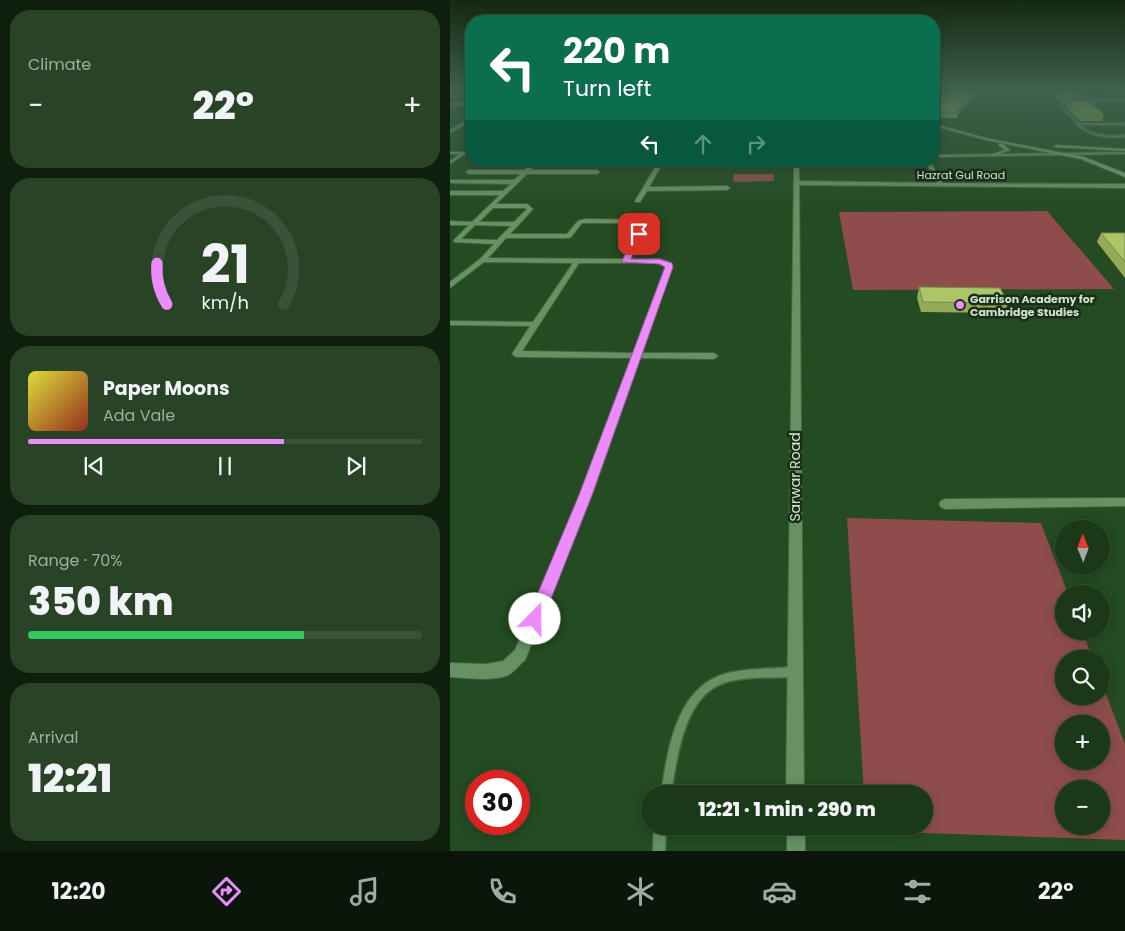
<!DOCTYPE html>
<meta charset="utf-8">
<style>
:root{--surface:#1b3819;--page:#284326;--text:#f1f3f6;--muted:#a0aca2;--line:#395238;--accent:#ec8cfb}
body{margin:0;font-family:Poppins,sans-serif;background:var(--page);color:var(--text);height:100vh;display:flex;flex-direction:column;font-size:19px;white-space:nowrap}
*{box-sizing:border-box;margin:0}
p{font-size:16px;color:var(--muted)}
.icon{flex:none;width:28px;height:28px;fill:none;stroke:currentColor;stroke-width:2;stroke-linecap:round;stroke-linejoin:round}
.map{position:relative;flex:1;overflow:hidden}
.details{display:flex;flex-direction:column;gap:10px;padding:10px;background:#0f1f0e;width:450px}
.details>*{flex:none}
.guide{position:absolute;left:15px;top:15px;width:475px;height:152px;border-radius:20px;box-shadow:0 2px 12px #0003,0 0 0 1px var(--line);background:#0b6e4f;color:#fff;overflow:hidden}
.needle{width:32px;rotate:359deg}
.tools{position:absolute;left:605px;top:520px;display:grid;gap:10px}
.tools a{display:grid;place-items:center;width:55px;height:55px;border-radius:50%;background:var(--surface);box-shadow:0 2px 12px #0003,0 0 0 1px var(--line);font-size:25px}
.speed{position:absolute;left:15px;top:770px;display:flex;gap:10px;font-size:25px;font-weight:700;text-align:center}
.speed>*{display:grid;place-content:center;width:65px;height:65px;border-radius:50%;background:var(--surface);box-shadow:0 2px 12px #0003,0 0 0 1px var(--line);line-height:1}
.speed .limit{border:8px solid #d22;background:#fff;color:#111}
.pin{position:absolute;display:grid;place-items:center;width:42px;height:42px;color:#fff;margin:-21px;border-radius:10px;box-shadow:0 2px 8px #0006}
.me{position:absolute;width:55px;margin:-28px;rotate:22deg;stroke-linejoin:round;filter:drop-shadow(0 0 4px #0008)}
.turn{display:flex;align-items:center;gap:18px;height:105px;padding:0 15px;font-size:22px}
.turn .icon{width:65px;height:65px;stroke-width:2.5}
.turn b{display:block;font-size:35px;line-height:42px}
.lanes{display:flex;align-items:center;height:48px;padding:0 15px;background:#0003;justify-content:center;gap:25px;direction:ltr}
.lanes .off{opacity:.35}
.big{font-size:38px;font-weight:800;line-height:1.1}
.details .card{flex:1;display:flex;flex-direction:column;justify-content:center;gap:8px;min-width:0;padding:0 18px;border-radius:20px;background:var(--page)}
.details .dial{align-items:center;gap:0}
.dial svg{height:130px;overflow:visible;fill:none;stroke:var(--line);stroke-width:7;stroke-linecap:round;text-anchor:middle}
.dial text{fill:var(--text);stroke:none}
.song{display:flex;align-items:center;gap:15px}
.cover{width:60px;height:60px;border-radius:8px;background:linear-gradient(135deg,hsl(60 70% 55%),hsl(10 70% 35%))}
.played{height:5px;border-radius:2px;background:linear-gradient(90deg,var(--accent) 65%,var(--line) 65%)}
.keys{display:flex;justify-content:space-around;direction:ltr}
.heat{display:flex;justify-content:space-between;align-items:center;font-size:28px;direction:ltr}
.charge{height:8px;border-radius:4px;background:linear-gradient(90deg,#34c759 70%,var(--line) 0)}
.trip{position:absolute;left:191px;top:785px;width:292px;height:50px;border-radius:25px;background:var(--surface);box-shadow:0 2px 12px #0003,0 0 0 1px var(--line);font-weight:800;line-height:50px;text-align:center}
.dock{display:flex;height:80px;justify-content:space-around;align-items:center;background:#0b160a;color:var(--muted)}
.dock .icon{width:35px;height:35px}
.dock .on{color:var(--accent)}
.dock b{font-size:22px;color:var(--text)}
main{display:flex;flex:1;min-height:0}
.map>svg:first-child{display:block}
</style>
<main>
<section class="details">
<div class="card"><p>Climate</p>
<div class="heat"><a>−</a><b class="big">22°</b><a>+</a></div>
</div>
<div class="card dial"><svg viewBox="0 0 100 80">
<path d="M14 69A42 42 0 1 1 86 69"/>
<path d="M14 69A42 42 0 0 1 8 44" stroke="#ec8cfb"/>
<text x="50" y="56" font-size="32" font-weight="700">21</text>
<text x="50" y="72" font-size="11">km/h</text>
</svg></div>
<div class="card">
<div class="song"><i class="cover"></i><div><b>Paper Moons</b><p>Ada Vale</p></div></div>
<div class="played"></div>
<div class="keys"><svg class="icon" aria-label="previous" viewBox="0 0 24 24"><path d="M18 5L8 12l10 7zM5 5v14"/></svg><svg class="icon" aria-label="pause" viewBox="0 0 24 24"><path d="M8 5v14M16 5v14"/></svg><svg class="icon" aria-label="next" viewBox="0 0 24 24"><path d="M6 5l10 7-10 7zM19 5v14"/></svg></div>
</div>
<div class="card"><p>Range · 70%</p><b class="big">350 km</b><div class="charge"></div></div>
<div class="card"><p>Arrival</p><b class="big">12:21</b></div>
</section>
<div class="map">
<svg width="675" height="851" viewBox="0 0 675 851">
<rect width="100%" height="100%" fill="#244b21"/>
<path fill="#8e4d4c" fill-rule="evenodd" d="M284,174H324V181L283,182Z
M597,211L664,289L403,290L389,212Z
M397,518L591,523L618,594H614V631H632L643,659H614V696H651V681L675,744V840L417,831L416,826H475V794H414ZM614,724H651V761H614ZM614,789H651V826H614Z"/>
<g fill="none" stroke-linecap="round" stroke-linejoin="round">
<defs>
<path id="service" d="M614,89L675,90V92L615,90Z
M484,91H510L511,92L484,93Z
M519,93L520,92L613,94L612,95Z
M622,93H624L646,99H675V101H648L649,102L648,103L612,107L629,123H675V125H629C642,136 659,137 675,135V137C658,138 639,137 626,124L627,123L609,106L646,101Z
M0,103H21V105H0Z
M344,667L347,669L349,672L347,675L344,677C321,678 297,676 274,683C234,696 227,758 221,794H211C218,749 226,686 278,673C300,668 322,669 344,667Z
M204,826H216L215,851H203Z"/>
<path id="minor" d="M21,118V121L0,133V130Z
M12,152L16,153L0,164V161Z
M84,161H89L80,170H147L150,172L147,174H77L46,204H77L83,209L60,234H117L128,221L135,219L197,220L198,221L180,259H209L221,263L222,267L192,353H264L268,356L264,359L190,358L142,495L75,660C70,664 66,670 60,674C46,682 16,678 0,677V663L36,664L53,661L65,650L130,495L182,358L66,357L62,354L80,326L0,325V321L83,322L123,263L34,262L0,288V282L30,259L44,244L4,242V240L19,225H0V221L22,222L50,195H0V191H53L61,184L1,183L0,180H64L71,174H19L16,172L19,170H75ZM43,208H75L77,209L64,222H29ZM132,223H191L174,259L38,258L56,238H119L121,237ZM25,225L61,226L47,240L11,239ZM129,263H209L216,265L184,353L72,351Z
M209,161H214L199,187L277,186L280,188L277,190L197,191L190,202H186L185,201Z
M475,161H480L492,183L675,184V188L347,185L344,183L347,181L487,183Z
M675,498V506L495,509L491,507L489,504L491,501L495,499Z"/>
<path id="tertiary" d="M0,152H21V154H0Z
M675,152V154L484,157V155Z
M332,161L344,163V161H348V163L363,161L349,166L354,794H336L344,166Z
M337,826H355V851H337Z"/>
<path id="secondary" d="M484,124L536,138L634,157L675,173V177L631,159L536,140L484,126Z
M549,144H553L560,150L543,156V154L555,150L549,146Z
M606,145L675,149V151L604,147Z"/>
</defs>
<use href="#service" stroke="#436640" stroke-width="3"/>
<use href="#minor" stroke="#436640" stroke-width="2"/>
<use href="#tertiary" stroke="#436640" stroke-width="2"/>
<use href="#secondary" stroke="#436640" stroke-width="2"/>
<use href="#service" fill="#679163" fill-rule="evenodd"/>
<use href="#minor" fill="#679163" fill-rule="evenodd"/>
<use href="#tertiary" fill="#679163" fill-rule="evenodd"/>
<use href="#secondary" fill="#729e6d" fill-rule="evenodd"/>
</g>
<path fill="#94aa59" d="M606,90L654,114L652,121H630L617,108L618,103L612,104L604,97Z
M527,95L508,114L507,118H484V99Z
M651,233H675V278L647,242Z
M469,287L558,303L555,313L471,312L467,298Z"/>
<path fill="#788b48" d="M528,90L527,95L508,114V112L507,110Z
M630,95L628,102H619L618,103L612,104L614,97Z"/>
<path fill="#acc667" stroke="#788b48" d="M509,90H528L507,110L508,112H484V99Z
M606,90H625L630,95L614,97Z
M636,100L654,114H632L619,102Z
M651,233H675V262Z
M469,287L550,288L558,303L473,302Z"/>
<linearGradient id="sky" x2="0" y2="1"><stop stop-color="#142912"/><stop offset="0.43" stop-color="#3f614e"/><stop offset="1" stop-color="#3f614e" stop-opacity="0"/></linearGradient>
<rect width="675" height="208" fill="url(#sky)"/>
<path fill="#ec8cfb" stroke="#995ba3" d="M189,232L192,234L181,259H209L222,263L223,267L142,495L93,619L90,625L85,627L79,625L77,619L129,495L215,267L209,264L173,262L172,261L185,234Z"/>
<circle fill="#ec8cfb" stroke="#1b2c19" stroke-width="2" cx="510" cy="305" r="5"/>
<g text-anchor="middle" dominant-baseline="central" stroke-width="5" stroke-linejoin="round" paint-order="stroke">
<g font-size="11" fill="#cee4cb" stroke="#1b2c19">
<text x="511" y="175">Hazrat Gul Road</text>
</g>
<g font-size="11" font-weight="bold" fill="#cee4cb" stroke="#1b2c19" text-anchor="start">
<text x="520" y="299">Garrison Academy for<tspan x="520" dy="13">Cambridge Studies</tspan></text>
</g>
<g font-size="14" fill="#cee4cb" stroke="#1b2c19">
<text transform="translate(345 477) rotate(-90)">Sarwar Road</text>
</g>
</g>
</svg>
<div class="tools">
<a><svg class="needle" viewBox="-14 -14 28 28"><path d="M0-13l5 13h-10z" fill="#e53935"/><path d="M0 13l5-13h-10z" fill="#a0aca2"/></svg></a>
<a><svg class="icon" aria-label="sound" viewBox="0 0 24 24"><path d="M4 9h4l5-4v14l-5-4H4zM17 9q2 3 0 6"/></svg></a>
<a><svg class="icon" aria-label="search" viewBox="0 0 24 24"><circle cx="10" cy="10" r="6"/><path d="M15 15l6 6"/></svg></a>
<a>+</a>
<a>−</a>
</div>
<div class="speed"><div class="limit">30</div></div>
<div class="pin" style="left:189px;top:234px;background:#d93025"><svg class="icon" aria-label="arrive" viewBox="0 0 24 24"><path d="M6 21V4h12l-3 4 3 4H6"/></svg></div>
<svg class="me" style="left:85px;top:619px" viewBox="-20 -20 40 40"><circle r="19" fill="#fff"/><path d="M0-13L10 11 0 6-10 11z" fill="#ec8cfb"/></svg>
<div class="trip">12:21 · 1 min · 290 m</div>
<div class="guide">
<div class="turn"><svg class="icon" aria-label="left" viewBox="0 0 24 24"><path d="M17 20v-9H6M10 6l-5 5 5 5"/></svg><div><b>220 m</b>Turn left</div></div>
<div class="lanes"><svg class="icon" aria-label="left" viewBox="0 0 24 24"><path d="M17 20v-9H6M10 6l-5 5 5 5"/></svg><svg class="icon off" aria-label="ahead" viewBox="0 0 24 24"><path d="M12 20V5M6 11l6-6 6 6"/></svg><svg class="icon off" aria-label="right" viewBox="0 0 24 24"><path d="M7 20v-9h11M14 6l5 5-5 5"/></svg></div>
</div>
</div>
</main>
<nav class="dock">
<b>12:20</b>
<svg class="icon on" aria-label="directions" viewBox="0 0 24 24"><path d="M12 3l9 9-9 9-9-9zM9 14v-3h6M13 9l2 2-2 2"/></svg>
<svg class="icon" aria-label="music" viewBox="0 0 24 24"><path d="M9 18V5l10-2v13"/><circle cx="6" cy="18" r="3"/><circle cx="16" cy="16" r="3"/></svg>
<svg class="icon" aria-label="phone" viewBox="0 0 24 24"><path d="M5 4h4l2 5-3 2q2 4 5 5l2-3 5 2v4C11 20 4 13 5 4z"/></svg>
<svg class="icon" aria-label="climate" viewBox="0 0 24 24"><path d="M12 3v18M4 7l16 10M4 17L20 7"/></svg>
<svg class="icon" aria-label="car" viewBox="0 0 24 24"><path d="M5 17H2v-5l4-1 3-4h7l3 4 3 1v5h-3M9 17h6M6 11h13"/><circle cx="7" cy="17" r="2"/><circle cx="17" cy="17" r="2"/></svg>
<svg class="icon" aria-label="filters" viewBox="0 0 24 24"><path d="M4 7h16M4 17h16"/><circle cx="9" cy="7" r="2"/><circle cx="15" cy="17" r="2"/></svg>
<b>22°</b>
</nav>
